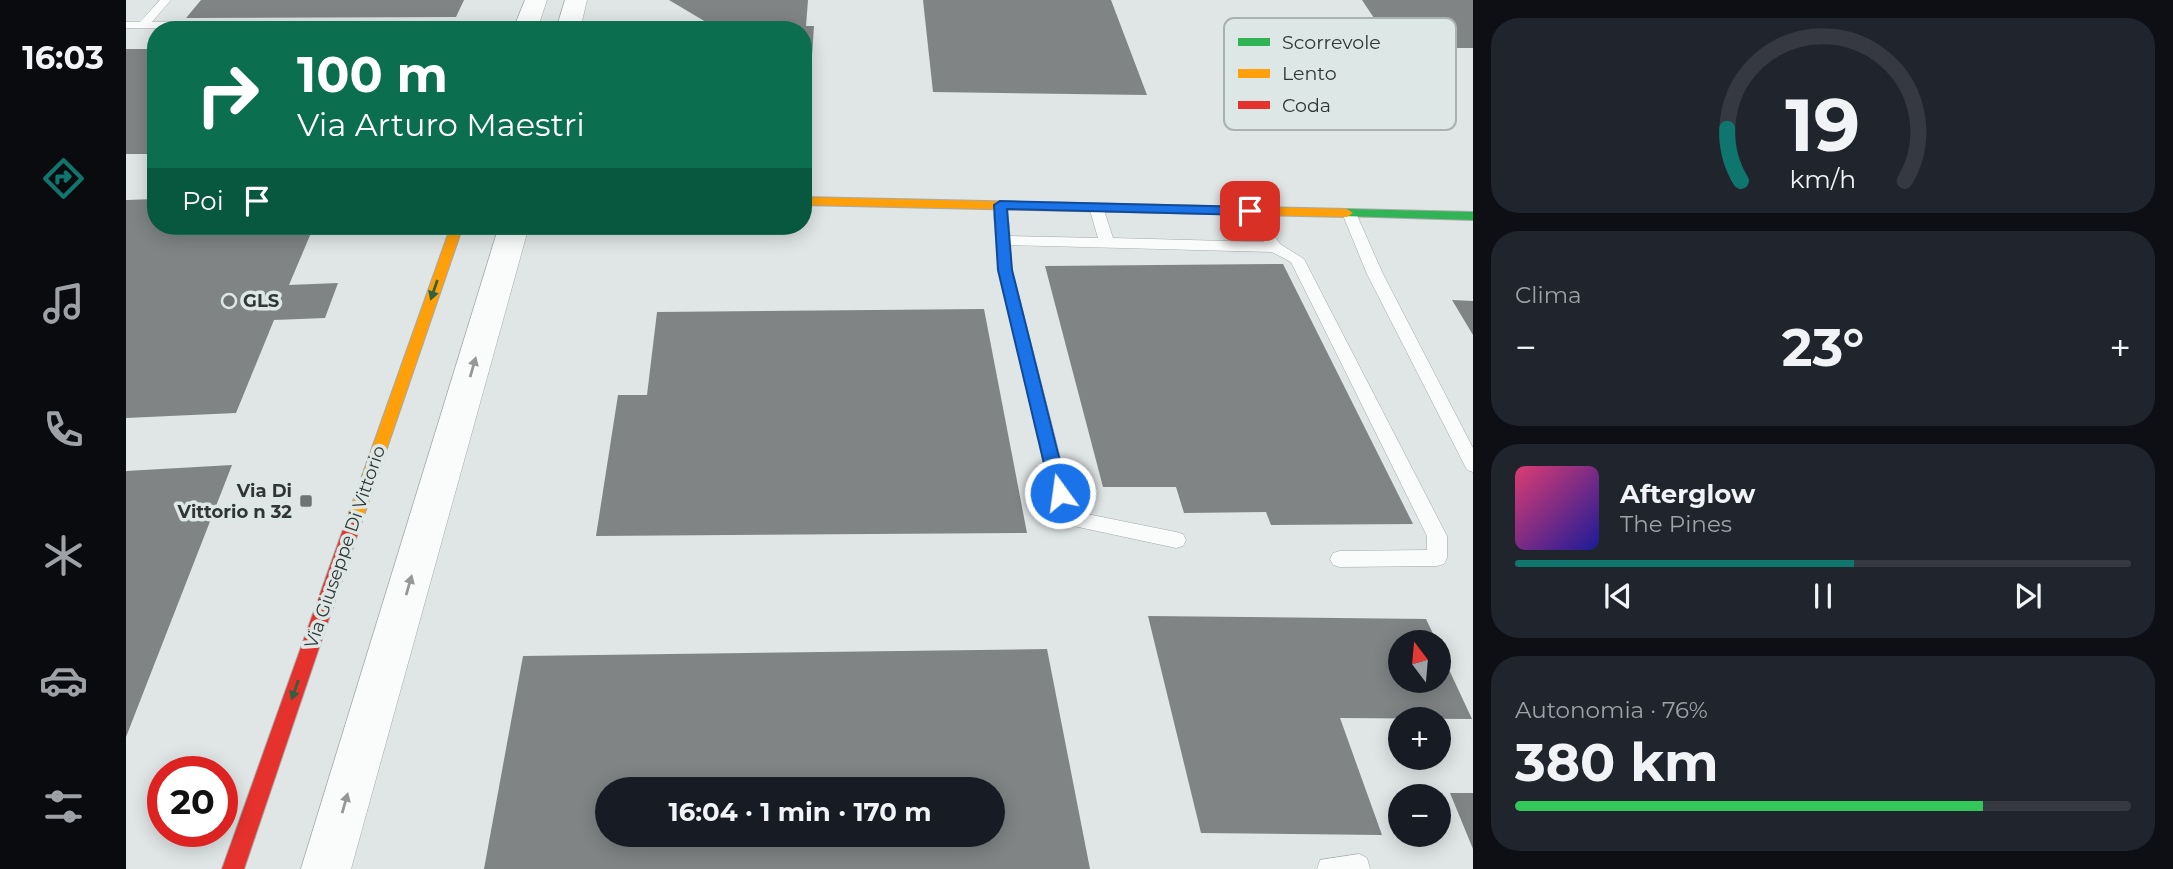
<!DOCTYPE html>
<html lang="it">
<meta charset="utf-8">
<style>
:root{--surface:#171b24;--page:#20242c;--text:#f1f3f6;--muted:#9ea1a6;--line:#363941;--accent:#0f766e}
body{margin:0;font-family:Montserrat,sans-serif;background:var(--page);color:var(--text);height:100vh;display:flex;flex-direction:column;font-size:26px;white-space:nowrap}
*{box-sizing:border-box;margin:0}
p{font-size:23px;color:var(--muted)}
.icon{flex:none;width:38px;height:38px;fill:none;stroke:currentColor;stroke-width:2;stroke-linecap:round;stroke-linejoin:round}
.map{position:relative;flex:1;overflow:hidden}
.details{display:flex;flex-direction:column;gap:18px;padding:18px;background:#0d0f14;width:700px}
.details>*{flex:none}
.hud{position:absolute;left:21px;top:21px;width:665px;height:214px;border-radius:28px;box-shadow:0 4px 18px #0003;background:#0b6e4f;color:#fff;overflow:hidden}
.needle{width:46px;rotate:344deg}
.tools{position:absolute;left:1262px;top:630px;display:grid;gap:14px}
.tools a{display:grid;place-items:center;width:63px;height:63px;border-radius:50%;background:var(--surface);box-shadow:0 4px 18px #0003;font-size:35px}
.speed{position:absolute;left:21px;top:756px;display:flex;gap:14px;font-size:35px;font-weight:700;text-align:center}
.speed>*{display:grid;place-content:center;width:91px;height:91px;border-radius:50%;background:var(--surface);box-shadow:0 4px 18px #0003;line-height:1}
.speed .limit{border:10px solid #d22;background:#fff;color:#111}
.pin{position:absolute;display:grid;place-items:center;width:60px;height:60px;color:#fff;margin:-30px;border-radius:14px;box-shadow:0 4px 10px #0006}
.me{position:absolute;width:77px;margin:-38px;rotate:346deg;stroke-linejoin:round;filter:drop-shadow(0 0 5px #0008)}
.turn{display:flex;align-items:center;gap:24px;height:147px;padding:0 35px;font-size:32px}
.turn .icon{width:91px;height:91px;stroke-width:2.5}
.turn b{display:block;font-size:49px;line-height:60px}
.then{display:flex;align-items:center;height:66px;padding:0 35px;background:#0003;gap:14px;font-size:26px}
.big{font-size:52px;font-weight:700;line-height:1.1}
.details .tile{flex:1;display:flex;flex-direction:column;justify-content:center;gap:10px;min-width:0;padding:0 24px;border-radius:28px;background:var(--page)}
.details .dial{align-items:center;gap:0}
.dial svg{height:182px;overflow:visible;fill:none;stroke:var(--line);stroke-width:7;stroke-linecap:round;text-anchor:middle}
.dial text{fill:var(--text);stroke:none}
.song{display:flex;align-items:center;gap:21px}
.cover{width:84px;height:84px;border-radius:10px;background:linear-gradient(135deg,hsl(340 70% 55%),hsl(240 70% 35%))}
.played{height:7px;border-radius:4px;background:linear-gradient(90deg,var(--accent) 55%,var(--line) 55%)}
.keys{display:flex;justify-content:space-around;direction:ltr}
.heat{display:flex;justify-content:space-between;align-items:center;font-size:38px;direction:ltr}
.charge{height:10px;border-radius:5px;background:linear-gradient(90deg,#34c759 76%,var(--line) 0)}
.trip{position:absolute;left:469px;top:777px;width:410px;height:70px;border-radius:35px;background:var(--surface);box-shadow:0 4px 18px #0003;font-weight:700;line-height:70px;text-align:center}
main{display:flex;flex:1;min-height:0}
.menu{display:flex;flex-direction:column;width:126px;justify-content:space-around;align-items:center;background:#090b0e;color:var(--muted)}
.menu .icon{width:49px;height:49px}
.menu .current{color:var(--accent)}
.menu b{font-size:32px;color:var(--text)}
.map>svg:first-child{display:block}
</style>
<main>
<nav class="menu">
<b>16:03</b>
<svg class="icon current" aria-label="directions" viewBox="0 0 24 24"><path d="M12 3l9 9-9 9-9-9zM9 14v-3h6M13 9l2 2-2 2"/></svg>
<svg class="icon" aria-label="music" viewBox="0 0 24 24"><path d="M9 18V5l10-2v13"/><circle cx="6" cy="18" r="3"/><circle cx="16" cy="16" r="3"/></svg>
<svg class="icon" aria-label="phone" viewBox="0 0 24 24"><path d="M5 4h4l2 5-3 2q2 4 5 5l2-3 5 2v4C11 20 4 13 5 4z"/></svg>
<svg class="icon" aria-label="climate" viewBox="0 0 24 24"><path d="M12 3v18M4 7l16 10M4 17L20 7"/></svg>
<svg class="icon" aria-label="car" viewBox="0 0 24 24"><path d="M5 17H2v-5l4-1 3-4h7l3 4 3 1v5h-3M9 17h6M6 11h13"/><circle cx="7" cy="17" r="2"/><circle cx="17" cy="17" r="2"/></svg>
<svg class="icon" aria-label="filters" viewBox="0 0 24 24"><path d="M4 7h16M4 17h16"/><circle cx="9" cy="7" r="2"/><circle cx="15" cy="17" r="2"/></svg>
</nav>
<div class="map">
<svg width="1347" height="869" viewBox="0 0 1347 869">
<rect width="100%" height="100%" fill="#e0e5e5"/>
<path fill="#818484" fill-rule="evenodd" d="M75,0H338L330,17L60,18Z
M543,0H682L680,26H688L685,70H677V30H571L572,24L585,25Z
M797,0H985L1021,95L807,92Z
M1236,0H1347V48H1324L1303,19L1248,18Z
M0,49H30V154H0Z
M30,199V226H188L163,285L212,283L199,318L148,320L110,413L0,418V200Z
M1157,264L1287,524L1145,525L1140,512L1058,513L1050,487H977L919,266Z
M1326,300L1347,301V335Z
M858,309L901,533L470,536L492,395H521L531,312Z
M106,465L0,737V471Z
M1022,616L1300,619L1311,642H1274V681H1312V646L1346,719L1214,718L1256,835L1075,833Z
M921,649L964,869H358L397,656ZM481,789H866V835H481Z
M1324,793H1347V849Z"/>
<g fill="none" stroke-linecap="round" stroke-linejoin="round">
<defs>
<path id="lane" d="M34,0H45L26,22L400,24L406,27L403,30L0,28V22H14Z
M874,201L881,205L884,236L972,238L963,207L970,203L977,207L987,238L1138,242L1117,211L1124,207L1129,208L1154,244L1178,259L1321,536V558L1318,564L1311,566L1214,567L1207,565L1204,559L1207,553L1214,551L1301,550V536L1165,262L1146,252L884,245L886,269L943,492L956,513L1050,532L1057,534L1060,540L1057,546L1050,548L943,525L925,493L872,269L867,205Z
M1223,209L1230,213L1257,274L1347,448V472L1341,470L1241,274L1216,213Z
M1233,854L1241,858L1244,869H1191L1194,860Z"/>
<path id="street" d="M399,0H421L411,30H387Z
M439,0H461L454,30H430Z
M373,226H403L225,869H175Z"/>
<path id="fast" d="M1221,209L1347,212V220L1216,216V210Z"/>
<path id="slow" d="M677,197L1221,209L1227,213L1221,217L677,205Z
M325,226H337L235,524L233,529L227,531L221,529L219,524Z"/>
<path id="jam" d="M227,517L233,519L235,524L118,869H96L219,524L221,519Z"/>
</defs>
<use href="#lane" stroke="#a5aaa9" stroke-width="1"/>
<use href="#street" stroke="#a5aaa9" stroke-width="1"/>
<use href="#fast" stroke="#a5aaa9" stroke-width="2"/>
<use href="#slow" stroke="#a5aaa9" stroke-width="2"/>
<use href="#jam" stroke="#a5aaa9" stroke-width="2"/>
<use href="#lane" fill="#fafbfb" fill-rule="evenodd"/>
<use href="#street" fill="#fafbfb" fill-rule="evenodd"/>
<use href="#fast" fill="#30b455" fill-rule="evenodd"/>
<use href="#slow" fill="#ff9f0a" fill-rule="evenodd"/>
<use href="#jam" fill="#e5322d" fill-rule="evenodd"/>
</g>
<defs><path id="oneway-solid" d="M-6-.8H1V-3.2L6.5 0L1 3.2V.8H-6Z" transform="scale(1.75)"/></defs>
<g fill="#316140">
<use href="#oneway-solid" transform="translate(308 290) rotate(109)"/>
<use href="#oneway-solid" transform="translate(169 690) rotate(109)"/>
</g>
<g fill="#969898">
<use href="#oneway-solid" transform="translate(347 367) rotate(-74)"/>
<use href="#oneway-solid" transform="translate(283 585) rotate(-74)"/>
<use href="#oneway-solid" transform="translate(219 803) rotate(-74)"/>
</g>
<path fill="#1a73e8" stroke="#114b97" stroke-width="2" d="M874,201L1124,207L1130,211L1124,215L881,209L886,270L942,493L940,498H928L925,493L872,270L868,205Z"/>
<g fill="#6e7373" stroke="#dde8e6" stroke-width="2.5">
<circle cx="103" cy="301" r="7"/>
<rect x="173" y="494" width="14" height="14" rx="3.5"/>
</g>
<g text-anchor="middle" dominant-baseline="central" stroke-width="7" stroke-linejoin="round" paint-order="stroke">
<g font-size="18" font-weight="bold" fill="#313535" stroke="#dde8e6" text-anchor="start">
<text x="117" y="301">GLS</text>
<text x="166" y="491" text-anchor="end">Via Di<tspan x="166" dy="21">Vittorio n 32</tspan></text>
</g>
<g font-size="18" fill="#313535" stroke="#dde8e6">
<text transform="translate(219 547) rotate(-71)">Via Giuseppe Di Vittorio</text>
</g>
</g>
<rect x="1098" y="18" width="232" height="112" rx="10" fill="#dde8e6" stroke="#a9b2b1" stroke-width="2"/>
<rect x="1112" y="38" width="32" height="8" fill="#30b455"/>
<rect x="1112" y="69" width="32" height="9" fill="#ff9f0a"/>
<rect x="1112" y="101" width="32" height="8" fill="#e5322d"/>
<g font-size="19" fill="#313535">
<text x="1156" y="49">Scorrevole</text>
<text x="1156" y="80">Lento</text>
<text x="1156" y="112">Coda</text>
</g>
</svg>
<div class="tools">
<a><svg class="needle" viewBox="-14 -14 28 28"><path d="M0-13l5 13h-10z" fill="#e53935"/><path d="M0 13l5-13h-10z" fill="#9ea1a6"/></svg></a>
<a>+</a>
<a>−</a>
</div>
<div class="speed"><div class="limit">20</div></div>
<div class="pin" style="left:1124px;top:211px;background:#d93025"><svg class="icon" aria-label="arrive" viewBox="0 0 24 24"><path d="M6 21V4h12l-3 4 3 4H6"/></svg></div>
<svg class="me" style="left:934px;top:493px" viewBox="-20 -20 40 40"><circle r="17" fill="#1a73e8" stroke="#fff" stroke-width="3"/><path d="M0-11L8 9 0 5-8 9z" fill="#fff"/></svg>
<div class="trip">16:04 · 1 min · 170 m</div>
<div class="hud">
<div class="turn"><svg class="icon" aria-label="right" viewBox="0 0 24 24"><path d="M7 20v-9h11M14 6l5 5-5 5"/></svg><div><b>100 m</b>Via Arturo Maestri</div></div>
<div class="then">Poi<svg class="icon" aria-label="arrive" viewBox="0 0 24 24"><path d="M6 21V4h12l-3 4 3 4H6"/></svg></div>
</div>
</div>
<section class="details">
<div class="tile dial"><svg viewBox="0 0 100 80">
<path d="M14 69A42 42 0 1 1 86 69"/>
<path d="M14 69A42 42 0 0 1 8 46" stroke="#0f766e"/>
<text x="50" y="56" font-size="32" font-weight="700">19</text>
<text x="50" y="72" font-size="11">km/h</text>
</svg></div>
<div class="tile"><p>Clima</p>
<div class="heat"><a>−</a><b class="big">23°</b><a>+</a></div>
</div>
<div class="tile">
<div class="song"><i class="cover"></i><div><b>Afterglow</b><p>The Pines</p></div></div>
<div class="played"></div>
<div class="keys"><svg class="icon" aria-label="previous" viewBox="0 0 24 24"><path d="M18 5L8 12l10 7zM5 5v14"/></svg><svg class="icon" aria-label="pause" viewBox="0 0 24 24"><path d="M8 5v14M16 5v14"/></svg><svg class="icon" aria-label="next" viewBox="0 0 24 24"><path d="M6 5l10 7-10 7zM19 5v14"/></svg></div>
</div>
<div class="tile"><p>Autonomia · 76%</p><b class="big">380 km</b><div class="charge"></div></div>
</section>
</main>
